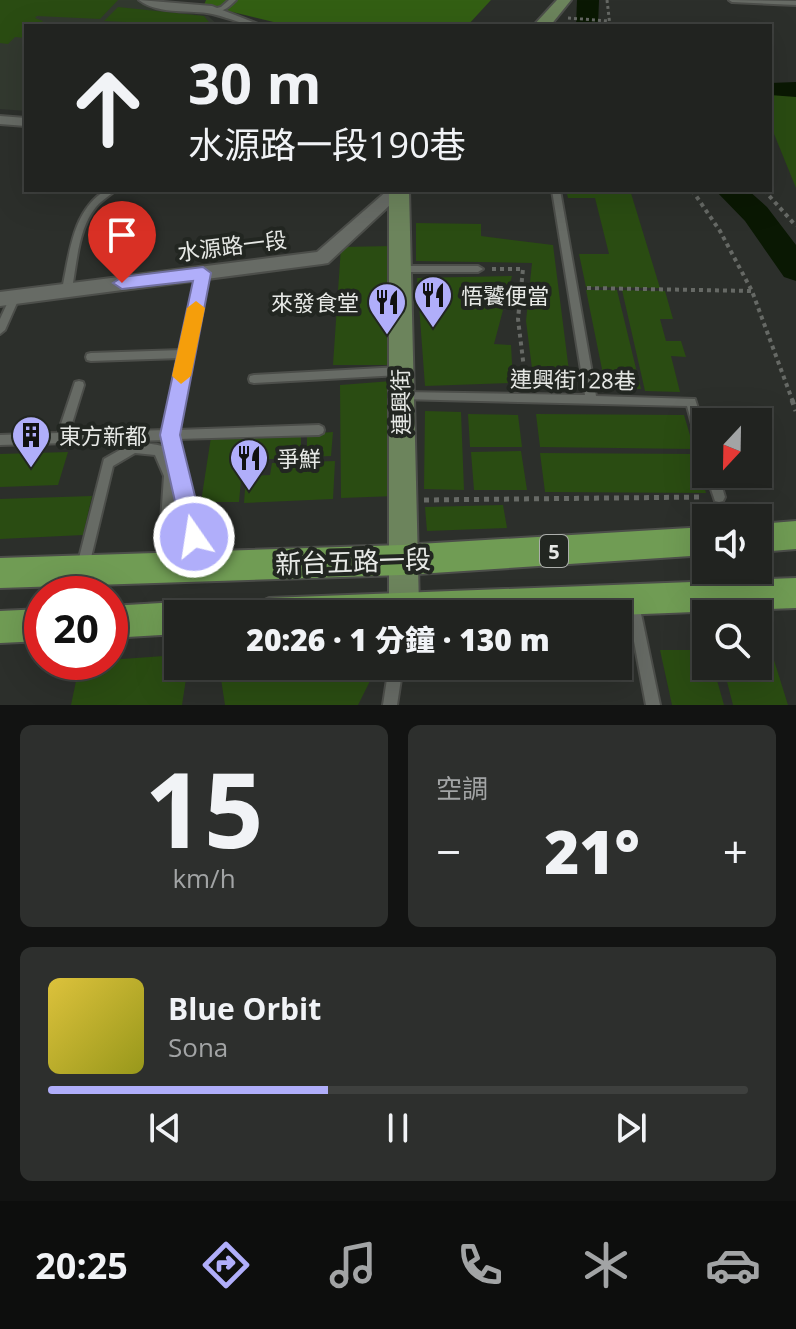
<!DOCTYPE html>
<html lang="zh-TW">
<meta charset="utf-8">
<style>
:root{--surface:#212320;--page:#2d2f2d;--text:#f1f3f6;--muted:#a2a4a5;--line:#3e403e;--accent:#b0aefa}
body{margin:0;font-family:"Open Sans","Noto Sans TC",sans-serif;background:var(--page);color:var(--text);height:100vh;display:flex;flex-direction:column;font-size:30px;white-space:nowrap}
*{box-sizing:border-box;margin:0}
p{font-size:26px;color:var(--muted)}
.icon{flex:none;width:44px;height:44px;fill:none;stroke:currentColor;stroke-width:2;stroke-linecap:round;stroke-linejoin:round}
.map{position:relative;height:705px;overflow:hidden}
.details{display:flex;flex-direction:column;gap:20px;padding:20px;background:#121312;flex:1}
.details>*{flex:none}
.banner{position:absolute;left:24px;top:24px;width:748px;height:168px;border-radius:0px;box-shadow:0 8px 32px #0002,0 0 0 2px var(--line);background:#212320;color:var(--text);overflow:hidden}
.needle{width:52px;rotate:202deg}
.buttons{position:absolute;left:692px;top:408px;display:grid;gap:16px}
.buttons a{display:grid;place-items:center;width:80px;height:80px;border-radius:0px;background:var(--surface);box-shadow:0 8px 32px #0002,0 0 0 2px var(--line);font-size:40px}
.speed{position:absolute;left:24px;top:576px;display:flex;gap:16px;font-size:40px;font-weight:700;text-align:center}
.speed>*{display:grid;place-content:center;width:104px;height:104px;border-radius:50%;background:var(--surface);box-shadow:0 8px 32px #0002,0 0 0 2px var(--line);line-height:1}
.speed .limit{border:12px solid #d22;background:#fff;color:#111}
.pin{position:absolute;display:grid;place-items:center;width:68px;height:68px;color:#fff;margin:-82px -34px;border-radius:50% 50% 50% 0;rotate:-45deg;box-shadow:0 0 8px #0007}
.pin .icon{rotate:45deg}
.me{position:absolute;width:88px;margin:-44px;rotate:347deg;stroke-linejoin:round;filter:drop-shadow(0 0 6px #0008)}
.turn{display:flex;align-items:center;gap:28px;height:168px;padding:0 32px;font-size:36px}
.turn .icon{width:104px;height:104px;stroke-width:2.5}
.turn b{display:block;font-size:56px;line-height:68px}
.big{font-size:60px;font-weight:800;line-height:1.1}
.details .card{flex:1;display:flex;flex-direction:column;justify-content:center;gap:12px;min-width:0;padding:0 28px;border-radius:12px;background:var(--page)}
.details .dial{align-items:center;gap:0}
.dial b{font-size:104px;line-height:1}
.song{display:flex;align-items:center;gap:24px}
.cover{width:96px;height:96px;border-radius:12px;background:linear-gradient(135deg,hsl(50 70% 55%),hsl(60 70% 35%))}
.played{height:8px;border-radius:4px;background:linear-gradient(90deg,var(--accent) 40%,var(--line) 40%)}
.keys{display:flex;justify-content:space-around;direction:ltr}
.heat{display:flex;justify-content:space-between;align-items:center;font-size:44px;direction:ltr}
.details .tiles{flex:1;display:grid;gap:20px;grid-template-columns:1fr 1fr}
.card:last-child{grid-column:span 2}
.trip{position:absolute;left:164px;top:600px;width:468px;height:80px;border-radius:0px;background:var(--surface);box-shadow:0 8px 32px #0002,0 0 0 2px var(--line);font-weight:800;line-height:80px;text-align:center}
.tab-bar{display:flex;height:128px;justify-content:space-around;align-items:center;background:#0d0e0d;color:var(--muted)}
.tab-bar .icon{width:56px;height:56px}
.tab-bar .selected{color:var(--accent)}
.tab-bar b{font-size:36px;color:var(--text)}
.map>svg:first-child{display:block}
</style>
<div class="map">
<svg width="796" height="705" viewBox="0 0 796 705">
<rect width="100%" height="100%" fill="#2c2f2b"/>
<path fill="#32392f" d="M0,0H137L152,9L208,16L219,26H26V111L0,109Z"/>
<path fill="#335f13" d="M206,0H491L467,26H290L204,5Z"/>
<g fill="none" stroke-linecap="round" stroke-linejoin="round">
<path fill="#0a1803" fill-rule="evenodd" d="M577,0H599L598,26H576Z
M796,82V98L770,99V83Z
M715,190H748L767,207L796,245V281L784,277L745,221Z"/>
</g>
<path fill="#2a4c12" d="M0,0H118L100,19L37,16L35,18L43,21L38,26H26V38L15,37L8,44L0,43Z
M118,7L204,16L212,26L104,21Z
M770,95L796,97V188L770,124Z
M566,190H630L660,288L586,287L579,254H609L595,198H568Z
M416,223L481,224V236L553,245L569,371L557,384H534L526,321L532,263L416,261Z
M393,246L389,365H333L341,247Z
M512,276L494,344L511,345L513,383L425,386L417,278Z
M586,290H617L641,389H606Z
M622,290L665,291L673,319H660L666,341H681L686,357L671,356L680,392L645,391Z
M392,381L396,496L341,498L340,385Z
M425,411L461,412L464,490L424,489Z
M468,414L518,415L522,447H470Z
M536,414L684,415L694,449L540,447Z
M301,432V458L246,460L248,435Z
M333,432L331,456L307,457V434Z
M245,436L239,502H201L211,437Z
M521,451L527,490H474L471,452Z
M68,452L58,485L0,487V454Z
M540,453L695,454L706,493L545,492Z
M335,461L333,499L244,503L246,476L270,475L272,463Z
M92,496L83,535L0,539V499Z
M503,505L507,528L427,531L425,507Z
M758,641H768L788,705H733L723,666H758Z
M660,650H706V666H713L724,705H672Z
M178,655V666H188L182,705H71L80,662Z
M219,666H368L373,675L358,705H225Z"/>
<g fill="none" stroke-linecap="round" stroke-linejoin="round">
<defs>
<path id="lane" d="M229,0H236C228,8 220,15 209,10L221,7Z
M729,0L796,1V5L732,2Z
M106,190H116C109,196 102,200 96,207C78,229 77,262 72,289L67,292L64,291L62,289C70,253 72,211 106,190Z
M552,190H560L596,396L695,399L706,434V458L702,457L700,453L687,406L399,399L398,396L399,393L403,392L585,395Z
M399,266H478L483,269L478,272H399L394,269Z
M203,270L208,273L177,430L319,425L323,427L324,430L323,433L319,435L177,439L207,564L205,568L201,570L197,568L195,564L175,481L170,566L168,570L164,572L160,570L158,566L164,476L155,455L135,453L113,466L89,566L87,570L83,572L79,570L77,566L104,459C128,446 133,439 162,446L173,469L166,440L0,445V435L58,433L75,382L79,381L83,382L84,385L69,433L166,430L181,358L91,361L87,360L86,357L87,354L91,353L182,350L198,273Z
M15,292L20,296L5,330L0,334V319L12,293Z
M400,367L404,368L405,371L404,374L400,375L254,383L250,382L249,379L250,376L254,375Z
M706,474H718L725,497L723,501L719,502L715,501Z
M633,598L638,599L639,604L660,705H646L627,604L628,599Z
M389,666H403L397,705H383Z"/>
<path id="street" d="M139,0L212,6L263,26C242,26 227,16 207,13C185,10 157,14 139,0Z
M0,116L26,118V126L0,124Z
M388,190H406L328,263L322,264L0,306V292L317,252Z"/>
<path id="secondary" d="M557,0H571L550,26H533Z
M389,190H409L419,607L417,614H391L389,607Z"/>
<path id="primary" d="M796,521V549L758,552V524Z
M706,527V555L402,575L0,588V558L402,545Z
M796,578V608L618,615L253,614L258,603L269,598Z
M178,602L189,607L192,614H178V634L110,638V606Z
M42,609V641L0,643V611Z"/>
</defs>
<use href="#lane" stroke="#4c4e4a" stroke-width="4"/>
<use href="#street" stroke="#4c4e4a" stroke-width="4"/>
<use href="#secondary" stroke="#4c4e4a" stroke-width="4"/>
<use href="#primary" stroke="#4c4e4a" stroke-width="4"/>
<path stroke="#666965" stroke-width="3" stroke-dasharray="3 3" stroke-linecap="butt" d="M607,0L610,26
M568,18L609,21"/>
<path stroke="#666965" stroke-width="4" stroke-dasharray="4 4" stroke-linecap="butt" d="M692,190L720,231L752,291L793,402
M764,190L796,226
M492,269H523L518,319L526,385
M587,288L752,291"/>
<path stroke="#666965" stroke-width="5" stroke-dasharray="5 5" stroke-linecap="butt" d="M792,400L796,411
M424,500L703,497"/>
<use href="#lane" fill="#676b65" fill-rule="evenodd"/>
<use href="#street" fill="#676b65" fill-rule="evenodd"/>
<use href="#secondary" fill="#6c845c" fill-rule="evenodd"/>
<use href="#primary" fill="#709c54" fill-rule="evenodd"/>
</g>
<path fill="#b0aefa" stroke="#7271a2" stroke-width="2" d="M203,267L211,273L180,435L205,537L202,544L194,547L187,544L183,537L160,435L193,281L122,289L113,283L122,277Z"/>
<path fill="#f59e0b" d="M196,301L205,308L191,376L181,384L172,376L187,308Z"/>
<defs>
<symbol id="restaurant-pin" viewBox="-11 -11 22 30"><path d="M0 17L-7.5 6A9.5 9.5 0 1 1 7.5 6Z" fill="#b0aefa" stroke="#222621"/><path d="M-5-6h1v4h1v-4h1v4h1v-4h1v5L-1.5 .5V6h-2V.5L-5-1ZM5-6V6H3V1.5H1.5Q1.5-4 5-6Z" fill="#111"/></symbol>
<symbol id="building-pin" viewBox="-11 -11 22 30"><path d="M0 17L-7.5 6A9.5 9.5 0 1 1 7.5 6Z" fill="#b0aefa" stroke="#222621"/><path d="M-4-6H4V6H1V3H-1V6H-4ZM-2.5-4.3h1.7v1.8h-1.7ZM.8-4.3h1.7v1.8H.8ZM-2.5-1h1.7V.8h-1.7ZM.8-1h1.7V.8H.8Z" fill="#111"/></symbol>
</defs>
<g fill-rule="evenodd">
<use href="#restaurant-pin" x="411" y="273" width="44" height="60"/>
<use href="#restaurant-pin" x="365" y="280" width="44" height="60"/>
<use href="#building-pin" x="9" y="413" width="44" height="60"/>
<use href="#restaurant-pin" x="227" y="436" width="44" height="60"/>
</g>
<g text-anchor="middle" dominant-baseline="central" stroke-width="8" stroke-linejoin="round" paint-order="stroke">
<rect fill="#222621" stroke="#acaeab" stroke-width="2" x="540" y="535" width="28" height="32" rx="6"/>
<g font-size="20" font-weight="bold" fill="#e7e9e6">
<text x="554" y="551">5</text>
</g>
<g font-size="22" fill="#e7e9e6" stroke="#222621">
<text transform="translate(232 245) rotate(-7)">水源路一段</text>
<text transform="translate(573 379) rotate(1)">連興街128巷</text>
<text transform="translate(400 402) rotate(-91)">連興街</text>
</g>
<g font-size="22" fill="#e7e9e6" stroke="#222621" text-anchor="start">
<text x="461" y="295">悟饕便當</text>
<text x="359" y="302" text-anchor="end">來發食堂</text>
<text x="59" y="435">東方新都</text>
<text x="277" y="458">爭鮮</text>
</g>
<g font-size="26" fill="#e7e9e6" stroke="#222621">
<text transform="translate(353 561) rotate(-2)">新台五路一段</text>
</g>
</g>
</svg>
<div class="buttons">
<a><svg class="needle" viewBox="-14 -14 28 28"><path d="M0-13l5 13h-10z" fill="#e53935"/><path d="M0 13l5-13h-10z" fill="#a2a4a5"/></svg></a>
<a><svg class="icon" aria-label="sound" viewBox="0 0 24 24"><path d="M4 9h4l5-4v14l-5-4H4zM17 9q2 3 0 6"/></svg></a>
<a><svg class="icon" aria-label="search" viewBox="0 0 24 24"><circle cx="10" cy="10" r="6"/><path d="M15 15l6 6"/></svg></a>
</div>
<div class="speed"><div class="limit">20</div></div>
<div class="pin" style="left:122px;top:283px;background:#d93025"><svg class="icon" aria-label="arrive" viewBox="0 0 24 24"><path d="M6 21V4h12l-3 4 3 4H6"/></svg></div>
<svg class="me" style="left:194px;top:537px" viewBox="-20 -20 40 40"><circle r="17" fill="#b0aefa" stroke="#fff" stroke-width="3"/><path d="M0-11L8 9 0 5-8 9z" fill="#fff"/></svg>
<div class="trip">20:26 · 1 分鐘 · 130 m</div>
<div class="banner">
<div class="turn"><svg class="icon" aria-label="ahead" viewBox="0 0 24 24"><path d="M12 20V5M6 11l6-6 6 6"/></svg><div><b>30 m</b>水源路一段190巷</div></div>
</div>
</div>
<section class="details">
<div class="tiles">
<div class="card dial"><b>15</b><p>km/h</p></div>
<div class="card"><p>空調</p>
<div class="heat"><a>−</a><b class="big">21°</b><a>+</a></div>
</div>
<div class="card">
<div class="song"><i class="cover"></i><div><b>Blue Orbit</b><p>Sona</p></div></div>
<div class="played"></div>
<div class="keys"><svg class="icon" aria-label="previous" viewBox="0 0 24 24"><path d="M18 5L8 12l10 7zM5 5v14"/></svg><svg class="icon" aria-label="pause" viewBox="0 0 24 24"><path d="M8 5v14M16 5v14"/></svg><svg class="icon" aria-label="next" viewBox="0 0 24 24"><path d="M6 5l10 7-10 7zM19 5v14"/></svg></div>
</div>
</div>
</section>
<nav class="tab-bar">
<b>20:25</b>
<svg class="icon selected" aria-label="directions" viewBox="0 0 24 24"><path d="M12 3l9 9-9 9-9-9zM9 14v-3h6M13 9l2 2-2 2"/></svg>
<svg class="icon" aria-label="music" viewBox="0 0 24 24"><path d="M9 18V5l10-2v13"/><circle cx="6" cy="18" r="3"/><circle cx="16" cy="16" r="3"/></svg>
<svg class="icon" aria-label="phone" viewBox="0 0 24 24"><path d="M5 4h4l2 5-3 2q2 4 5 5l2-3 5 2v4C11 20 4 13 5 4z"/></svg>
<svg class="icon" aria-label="climate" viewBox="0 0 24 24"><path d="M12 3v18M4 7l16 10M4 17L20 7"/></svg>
<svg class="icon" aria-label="car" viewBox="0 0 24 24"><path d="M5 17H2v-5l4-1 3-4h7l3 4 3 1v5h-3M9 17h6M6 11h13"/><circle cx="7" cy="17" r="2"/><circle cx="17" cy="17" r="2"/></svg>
</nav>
